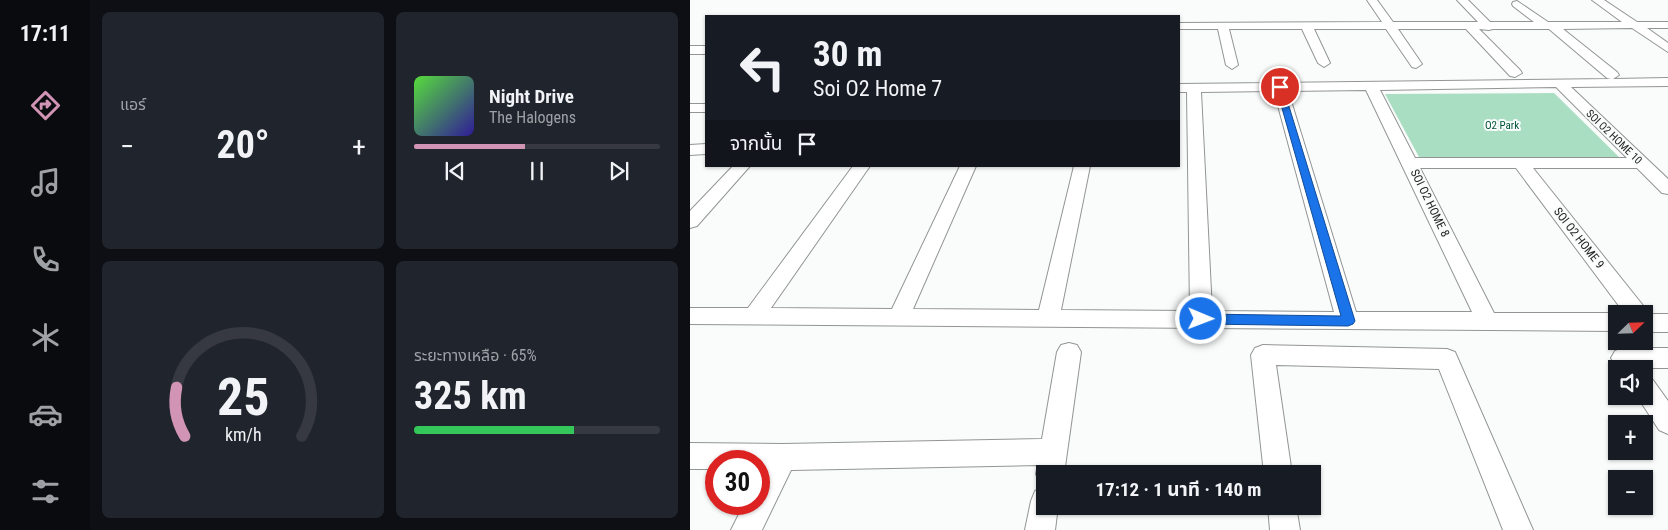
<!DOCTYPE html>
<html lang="th">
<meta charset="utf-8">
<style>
:root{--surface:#171b24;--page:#20242c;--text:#f1f3f6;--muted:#9ea1a6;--line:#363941;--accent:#d194b4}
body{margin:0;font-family:"Roboto Condensed","Noto Sans Thai",sans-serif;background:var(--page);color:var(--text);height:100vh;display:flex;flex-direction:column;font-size:19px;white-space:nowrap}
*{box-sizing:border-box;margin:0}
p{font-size:16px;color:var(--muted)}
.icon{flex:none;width:28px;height:28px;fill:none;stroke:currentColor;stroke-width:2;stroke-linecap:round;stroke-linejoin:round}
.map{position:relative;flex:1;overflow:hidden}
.panel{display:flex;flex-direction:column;gap:12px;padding:12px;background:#0d0f14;width:600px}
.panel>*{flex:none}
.banner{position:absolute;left:15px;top:15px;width:475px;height:152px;border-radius:0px;box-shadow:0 1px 4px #0004;background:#171b24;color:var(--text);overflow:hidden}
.needle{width:32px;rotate:67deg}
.fabs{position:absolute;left:918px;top:305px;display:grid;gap:10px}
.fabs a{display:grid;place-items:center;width:45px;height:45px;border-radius:0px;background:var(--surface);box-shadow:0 1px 4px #0004;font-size:25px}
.speed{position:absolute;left:15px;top:450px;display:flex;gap:10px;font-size:25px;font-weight:700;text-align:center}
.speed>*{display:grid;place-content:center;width:65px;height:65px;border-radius:50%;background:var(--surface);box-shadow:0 1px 4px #0004;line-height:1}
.speed .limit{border:8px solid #d22;background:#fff;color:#111}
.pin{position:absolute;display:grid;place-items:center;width:42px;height:42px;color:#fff;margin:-21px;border:2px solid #fff;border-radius:50%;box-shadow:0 1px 5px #0007}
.me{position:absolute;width:55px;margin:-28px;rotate:91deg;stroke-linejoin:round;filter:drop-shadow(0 0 4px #0008)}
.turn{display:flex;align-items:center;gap:18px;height:105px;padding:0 25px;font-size:22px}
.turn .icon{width:65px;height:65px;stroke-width:2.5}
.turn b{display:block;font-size:35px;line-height:42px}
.then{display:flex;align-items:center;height:48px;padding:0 25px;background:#0003;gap:10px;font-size:19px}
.big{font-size:38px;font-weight:700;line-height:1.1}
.panel .widget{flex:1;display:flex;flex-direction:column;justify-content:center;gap:8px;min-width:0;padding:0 18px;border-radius:8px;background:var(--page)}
.panel .dial{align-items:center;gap:0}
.dial svg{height:130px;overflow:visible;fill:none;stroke:var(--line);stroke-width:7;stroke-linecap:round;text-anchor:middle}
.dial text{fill:var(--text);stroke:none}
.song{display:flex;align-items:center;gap:15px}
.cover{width:60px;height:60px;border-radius:8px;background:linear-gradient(135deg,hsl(110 70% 55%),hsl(250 70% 35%))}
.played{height:5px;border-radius:2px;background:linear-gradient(90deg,var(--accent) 45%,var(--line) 45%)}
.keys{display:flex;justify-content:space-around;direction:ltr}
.heat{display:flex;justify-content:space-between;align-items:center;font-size:28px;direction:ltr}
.charge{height:8px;border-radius:4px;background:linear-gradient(90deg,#34c759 65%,var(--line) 0)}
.panel .tiles{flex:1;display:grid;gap:12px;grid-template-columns:repeat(2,1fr)}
.trip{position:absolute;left:346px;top:465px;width:285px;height:50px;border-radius:0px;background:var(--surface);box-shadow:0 1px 4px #0004;font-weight:700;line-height:50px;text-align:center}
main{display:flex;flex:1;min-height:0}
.dock{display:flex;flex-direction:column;width:90px;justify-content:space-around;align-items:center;background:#090b0e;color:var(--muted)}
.dock .icon{width:35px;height:35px}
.dock .selected{color:var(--accent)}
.dock b{font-size:22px;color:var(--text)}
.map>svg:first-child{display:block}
</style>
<main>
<nav class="dock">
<b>17:11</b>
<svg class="icon selected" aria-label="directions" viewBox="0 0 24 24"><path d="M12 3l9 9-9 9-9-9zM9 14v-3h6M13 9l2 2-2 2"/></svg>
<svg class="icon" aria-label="music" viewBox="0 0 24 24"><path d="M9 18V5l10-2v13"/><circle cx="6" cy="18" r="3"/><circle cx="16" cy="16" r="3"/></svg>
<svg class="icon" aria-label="phone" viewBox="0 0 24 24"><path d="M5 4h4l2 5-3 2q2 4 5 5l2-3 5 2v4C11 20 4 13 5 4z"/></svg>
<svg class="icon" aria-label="climate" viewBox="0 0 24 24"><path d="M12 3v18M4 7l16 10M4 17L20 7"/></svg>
<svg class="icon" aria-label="car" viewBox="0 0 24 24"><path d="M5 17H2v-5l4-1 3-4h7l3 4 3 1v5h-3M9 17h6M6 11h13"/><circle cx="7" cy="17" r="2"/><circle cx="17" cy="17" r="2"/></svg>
<svg class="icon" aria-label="filters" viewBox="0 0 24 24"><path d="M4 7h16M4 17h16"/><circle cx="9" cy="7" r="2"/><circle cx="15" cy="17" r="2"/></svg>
</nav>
<section class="panel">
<div class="tiles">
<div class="widget"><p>แอร์</p>
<div class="heat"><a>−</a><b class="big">20°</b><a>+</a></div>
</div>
<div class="widget">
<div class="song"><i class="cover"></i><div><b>Night Drive</b><p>The Halogens</p></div></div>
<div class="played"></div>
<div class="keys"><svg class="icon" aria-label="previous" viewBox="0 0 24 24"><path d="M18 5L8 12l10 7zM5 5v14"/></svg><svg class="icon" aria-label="pause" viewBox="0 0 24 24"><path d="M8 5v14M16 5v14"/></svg><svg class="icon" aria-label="next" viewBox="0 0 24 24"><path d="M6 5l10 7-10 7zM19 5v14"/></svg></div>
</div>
<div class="widget dial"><svg viewBox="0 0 100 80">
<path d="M14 69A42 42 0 1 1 86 69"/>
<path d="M14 69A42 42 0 0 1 9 39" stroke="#d194b4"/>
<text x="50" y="56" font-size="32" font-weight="700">25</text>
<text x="50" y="72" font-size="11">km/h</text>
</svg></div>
<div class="widget"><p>ระยะทางเหลือ · 65%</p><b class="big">325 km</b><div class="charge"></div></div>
</div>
</section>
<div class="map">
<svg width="978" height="530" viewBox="0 0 978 530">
<rect width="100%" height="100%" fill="#f9fcfb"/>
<path fill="#a9dec3" d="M864,93L929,157H729L695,94Z"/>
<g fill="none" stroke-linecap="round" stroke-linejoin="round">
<defs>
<path id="minor" d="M677,0H687L703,22H788L767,0H778L800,22H844L823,6L822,4L823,2L827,1L858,22H932L902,0H914L947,22H978V28H957L978,43V52L942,28L873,29L927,72L929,75L923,79L978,78V86L881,87L978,179V194L972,193L947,168H843L955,308L958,314H978V332H954V314H935L826,168H730L804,313H926V331L0,324V308H58L163,166H180L81,308L202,309L270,166H286L223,309L349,310L384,166H400L371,310L500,311L497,92H489V84L921,79L917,78L859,29H803L799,30L789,29L830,70L832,73L825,77L820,76L776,29H708L732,64L726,68L722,67L696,29H624L640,63L634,67L628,63L612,29H539L548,65L542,69L536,65L528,29H489V23L692,22ZM866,87L937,158H725L690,90ZM676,90L782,312H666L598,91ZM584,91L644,312L522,311L511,92Z
M0,46H16V54H0Z
M0,104H16V112H0Z
M16,144V154L0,155V145Z
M43,166H60L7,226L0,228V211Z
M379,343L387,345L391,352L374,474H355V485L350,484L346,474L348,465L101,470L72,530H41L54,504H69V476L72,470H69V461H26V469H0V443L93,444L352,439L367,352L371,345Z
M573,345L757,349L765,352L843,530H813L749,369L586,365L602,474H574L561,355L565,348Z
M933,348H978V368H933L925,365L921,358L925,351Z
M954,377L963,380L978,401V434L969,430L947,396H954Z
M355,487V506H368L365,530H335L341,501L345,491Z
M578,506H606L610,530H580Z"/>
</defs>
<use href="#minor" stroke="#929593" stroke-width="2"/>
<use href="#minor" fill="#fff" fill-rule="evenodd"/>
</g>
<path fill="#1a73e8" stroke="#114b97" d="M587,85L593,87L665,321L663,324L658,326L511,324L507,323L505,319L507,316L511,314L651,316L586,87Z"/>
<g text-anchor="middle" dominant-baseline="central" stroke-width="4" stroke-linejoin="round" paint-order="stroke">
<g font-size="11" fill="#005639" stroke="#f9fcfb">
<text x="812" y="125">O2 Park</text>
</g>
<g font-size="11" fill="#242525" stroke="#f9fcfb">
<text transform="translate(924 137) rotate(44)">SOI O2 HOME 10</text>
</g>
<g font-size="12" fill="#242525" stroke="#f9fcfb">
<text transform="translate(740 203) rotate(64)">SOI O2 HOME 8</text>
<text transform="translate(889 238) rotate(52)">SOI O2 HOME 9</text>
</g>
</g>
</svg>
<div class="fabs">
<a><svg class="needle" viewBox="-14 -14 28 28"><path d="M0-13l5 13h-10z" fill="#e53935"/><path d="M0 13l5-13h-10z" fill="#9ea1a6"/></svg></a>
<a><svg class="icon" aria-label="sound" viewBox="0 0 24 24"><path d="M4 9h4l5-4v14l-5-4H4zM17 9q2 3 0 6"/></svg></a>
<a>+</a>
<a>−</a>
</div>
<div class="speed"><div class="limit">30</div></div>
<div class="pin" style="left:590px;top:87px;background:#d93025"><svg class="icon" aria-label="arrive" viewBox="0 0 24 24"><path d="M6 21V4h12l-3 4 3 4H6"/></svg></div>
<svg class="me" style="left:511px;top:319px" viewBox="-20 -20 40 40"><circle r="17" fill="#1a73e8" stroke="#fff" stroke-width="3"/><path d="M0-11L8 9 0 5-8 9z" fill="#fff"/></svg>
<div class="trip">17:12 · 1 นาที · 140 m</div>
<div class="banner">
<div class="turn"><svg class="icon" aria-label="left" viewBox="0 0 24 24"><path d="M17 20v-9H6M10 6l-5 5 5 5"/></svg><div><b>30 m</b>Soi O2 Home 7</div></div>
<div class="then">จากนั้น<svg class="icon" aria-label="arrive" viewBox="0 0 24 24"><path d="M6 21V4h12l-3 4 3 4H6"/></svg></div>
</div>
</div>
</main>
